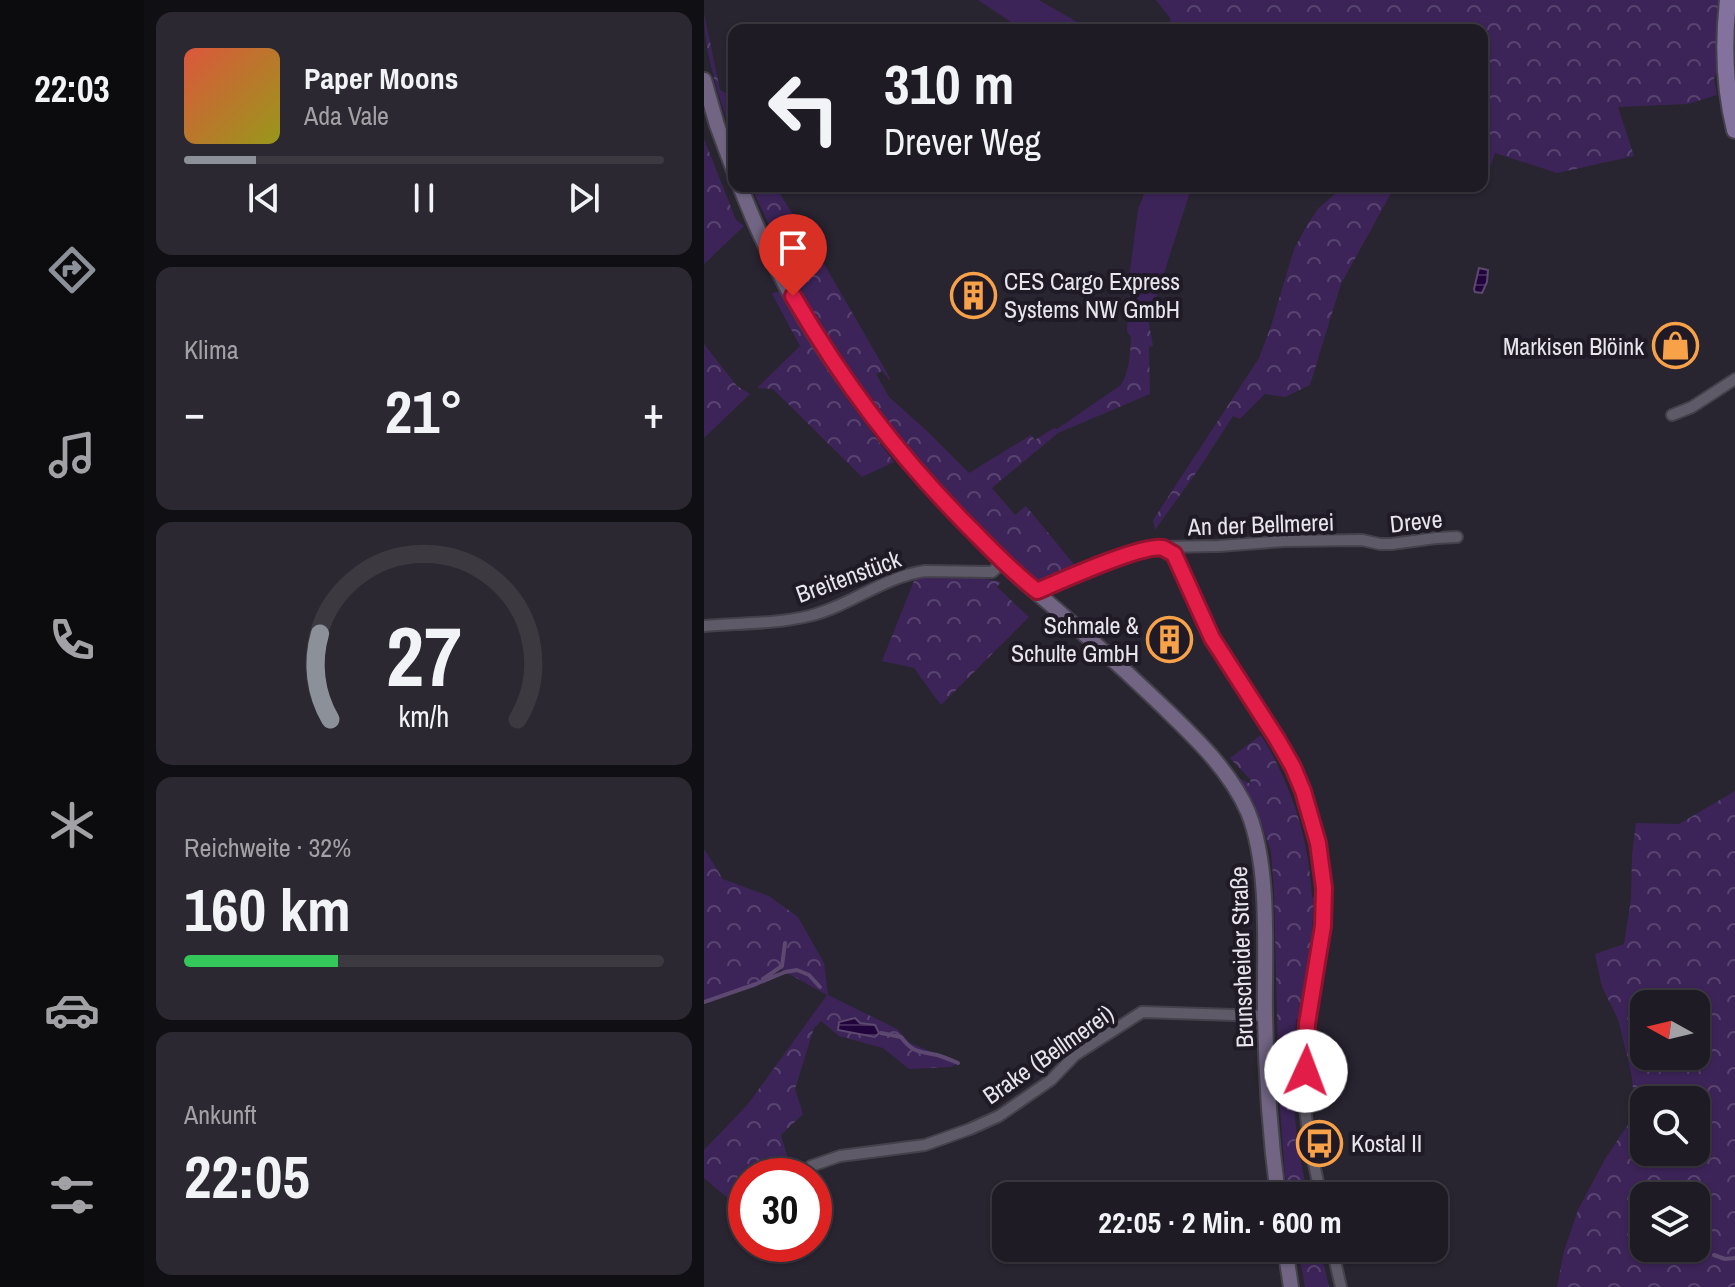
<!DOCTYPE html>
<html lang="de">
<meta charset="utf-8">
<style>
:root{--surface:#1e1b24;--page:#2b2831;--text:#f1f3f6;--muted:#a1a1a6;--line:#3c3941;--accent:#8c9099}
body{margin:0;font-family:"Archivo Narrow",sans-serif;background:var(--page);color:var(--text);height:100vh;display:flex;flex-direction:column;font-size:30px;white-space:nowrap}
*{box-sizing:border-box;margin:0}
p{font-size:26px;color:var(--muted)}
.icon{flex:none;width:44px;height:44px;fill:none;stroke:currentColor;stroke-width:2;stroke-linecap:round;stroke-linejoin:round}
.map{position:relative;flex:1;overflow:hidden}
.drawer{display:flex;flex-direction:column;gap:12px;padding:12px;background:#100f14;width:560px}
.drawer>*{flex:none}
.top-card{position:absolute;left:24px;top:24px;width:760px;height:168px;border-radius:16px;box-shadow:0 2px 6px #0004,0 0 0 2px var(--line);background:#1e1b24;color:var(--text);overflow:hidden}
.needle{width:52px;rotate:278deg}
.buttons{position:absolute;left:926px;top:990px;display:grid;gap:16px}
.buttons a{display:grid;place-items:center;width:80px;height:80px;border-radius:16px;background:var(--surface);box-shadow:0 2px 6px #0004,0 0 0 2px var(--line);font-size:40px}
.speed{position:absolute;left:24px;top:1158px;display:flex;gap:16px;font-size:40px;font-weight:700;text-align:center}
.speed>*{display:grid;place-content:center;width:104px;height:104px;border-radius:50%;background:var(--surface);box-shadow:0 2px 6px #0004,0 0 0 2px var(--line);line-height:1}
.speed .limit{border:12px solid #d22;background:#fff;color:#111}
.pin{position:absolute;display:grid;place-items:center;width:68px;height:68px;color:#fff;margin:-82px -34px;border-radius:50% 50% 50% 0;rotate:-45deg;box-shadow:0 0 8px #0007}
.pin .icon{rotate:45deg}
.me{position:absolute;width:88px;margin:-44px;rotate:2deg;stroke-linejoin:round;filter:drop-shadow(0 0 6px #0008)}
.turn{display:flex;align-items:center;gap:28px;height:168px;padding:0 24px;font-size:36px}
.turn .icon{width:104px;height:104px;stroke-width:2.5}
.turn b{display:block;font-size:56px;line-height:68px}
.big{font-size:60px;font-weight:700;line-height:1.1}
.drawer .widget{flex:1;display:flex;flex-direction:column;justify-content:center;gap:12px;min-width:0;padding:0 28px;border-radius:16px;background:var(--page)}
.drawer .dial{align-items:center;gap:0}
.dial svg{height:208px;overflow:visible;fill:none;stroke:var(--line);stroke-width:7;stroke-linecap:round;text-anchor:middle}
.dial text{fill:var(--text);stroke:none}
.song{display:flex;align-items:center;gap:24px}
.cover{width:96px;height:96px;border-radius:12px;background:linear-gradient(135deg,hsl(10 70% 55%),hsl(60 70% 35%))}
.played{height:8px;border-radius:4px;background:linear-gradient(90deg,var(--accent) 15%,var(--line) 15%)}
.keys{display:flex;justify-content:space-around;direction:ltr}
.heat{display:flex;justify-content:space-between;align-items:center;font-size:44px;direction:ltr}
.charge{height:12px;border-radius:6px;background:linear-gradient(90deg,#34c759 32%,var(--line) 0)}
.trip{position:absolute;left:288px;top:1182px;width:456px;height:80px;border-radius:16px;background:var(--surface);box-shadow:0 2px 6px #0004,0 0 0 2px var(--line);font-weight:700;line-height:80px;text-align:center}
main{display:flex;flex:1;min-height:0}
.menu{display:flex;flex-direction:column;width:144px;justify-content:space-around;align-items:center;background:#0c0b0e;color:var(--muted)}
.menu .icon{width:56px;height:56px}
.menu .active{color:var(--accent)}
.menu b{font-size:36px;color:var(--text)}
.map>svg:first-child{display:block}
</style>
<main>
<nav class="menu">
<b>22:03</b>
<svg class="icon active" aria-label="directions" viewBox="0 0 24 24"><path d="M12 3l9 9-9 9-9-9zM9 14v-3h6M13 9l2 2-2 2"/></svg>
<svg class="icon" aria-label="music" viewBox="0 0 24 24"><path d="M9 18V5l10-2v13"/><circle cx="6" cy="18" r="3"/><circle cx="16" cy="16" r="3"/></svg>
<svg class="icon" aria-label="phone" viewBox="0 0 24 24"><path d="M5 4h4l2 5-3 2q2 4 5 5l2-3 5 2v4C11 20 4 13 5 4z"/></svg>
<svg class="icon" aria-label="climate" viewBox="0 0 24 24"><path d="M12 3v18M4 7l16 10M4 17L20 7"/></svg>
<svg class="icon" aria-label="car" viewBox="0 0 24 24"><path d="M5 17H2v-5l4-1 3-4h7l3 4 3 1v5h-3M9 17h6M6 11h13"/><circle cx="7" cy="17" r="2"/><circle cx="17" cy="17" r="2"/></svg>
<svg class="icon" aria-label="filters" viewBox="0 0 24 24"><path d="M4 7h16M4 17h16"/><circle cx="9" cy="7" r="2"/><circle cx="15" cy="17" r="2"/></svg>
</nav>
<section class="drawer">
<div class="widget">
<div class="song"><i class="cover"></i><div><b>Paper Moons</b><p>Ada Vale</p></div></div>
<div class="played"></div>
<div class="keys"><svg class="icon" aria-label="previous" viewBox="0 0 24 24"><path d="M18 5L8 12l10 7zM5 5v14"/></svg><svg class="icon" aria-label="pause" viewBox="0 0 24 24"><path d="M8 5v14M16 5v14"/></svg><svg class="icon" aria-label="next" viewBox="0 0 24 24"><path d="M6 5l10 7-10 7zM19 5v14"/></svg></div>
</div>
<div class="widget"><p>Klima</p>
<div class="heat"><a>−</a><b class="big">21°</b><a>+</a></div>
</div>
<div class="widget dial"><svg viewBox="0 0 100 80">
<path d="M14 69A42 42 0 1 1 86 69"/>
<path d="M14 69A42 42 0 0 1 10 36" stroke="#8c9099"/>
<text x="50" y="56" font-size="32" font-weight="700">27</text>
<text x="50" y="72" font-size="11">km/h</text>
</svg></div>
<div class="widget"><p>Reichweite · 32%</p><b class="big">160 km</b><div class="charge"></div></div>
<div class="widget"><p>Ankunft</p><b class="big">22:05</b></div>
</section>
<div class="map">
<svg width="1031" height="1287" viewBox="0 0 1031 1287">
<defs>
<pattern id="forest-crowns" width="20" height="18" patternUnits="userSpaceOnUse" patternTransform="scale(2)"><rect width="20" height="18" fill="#3c2458"/><path d="M2 6a3 3 0 1 1 6 0M12 15a3 3 0 1 1 6 0" fill="none" stroke="#584470"/></pattern>
<pattern id="water-rules" width="6" height="5" patternUnits="userSpaceOnUse" patternTransform="scale(2)"><rect width="6" height="5" fill="#21043b"/><path d="M0 2.5h6" fill="none" stroke="#412858"/></pattern>
</defs>
<rect width="100%" height="100%" fill="#282430"/>
<path fill="#3c2458" d="M274,0H335L387,30H319Z
M441,186H488L445,320L436,292L426,270L434,209L439,197Z"/>
<path fill="url(#forest-crowns)" fill-rule="evenodd" d="M452,0H1017L1014,68L1010,79L1013,95L984,104L914,107L930,156L853,173L791,153L780,185L778,184V30H468L466,18Z
M0,13L16,90L30,98V142C17,101 0,56 0,13Z
M0,139L32,220L40,226L0,264Z
M47,186H71L123,269L186,378V381L178,371L172,374L185,397L224,432L265,473L327,435L331,440L350,428L353,429L417,385C426,370 426,354 427,336L423,332L426,270C438,294 445,318 449,346L445,347L446,394L354,433L288,488L311,515L322,506L373,568L342,581H336L328,578C281,533 234,486 193,436C156,391 126,342 94,294L98,290L77,251Z
M636,186H691L637,284L606,385L581,397L561,394L536,419L529,416L494,470L451,530L449,520L555,358L567,326L590,249L603,225L614,209L633,192Z
M71,292H76L135,388L190,462L158,477L69,389L53,388L96,346L68,294Z
M0,344L33,386L46,394L0,438Z
M221,575L266,576L297,582L293,587L325,617L237,705L210,668L178,661L212,576Z
M557,735C588,786 605,839 608,897L610,898L606,963L599,1020L592,1019L589,1071V1099L594,1148L604,1196H585L581,1175L575,1096L570,891L567,852L552,808L535,778L547,784L546,779L526,758Z
M1031,791V1287H853L860,1251L874,1210L901,1159L931,1114L928,1078L916,1026L912,1015L898,987L891,954L920,944L927,899L928,855L932,823L975,824ZM940,1004H992V1056H940ZM940,1100H992V1152H940ZM940,1196H992V1248H940Z
M0,849L19,879L65,896L94,917L120,963L124,995L193,1029L206,1043L254,1063L247,1067L205,1069L179,1048L135,1036L117,1021L110,1028L91,1089L99,1114L77,1135L86,1166L92,1176H42V1214L0,1178V1150L44,1104L123,995L76,969L53,986L0,1003Z
M594,1248H616L625,1287H601Z"/>
<path fill="url(#water-rules)" stroke="#5d4870" stroke-width="2" d="M775,268L784,270L783,282L778,293L771,292L770,289Z
M151,1018L156,1023L171,1025L175,1033L171,1037L134,1030L135,1022Z"/>
<g fill="none" stroke-linecap="round" stroke-linejoin="round">
<path stroke="#5d4870" stroke-width="4" d="M59,979L78,966L81,943
M0,1002L52,984L81,972L93,970L105,975L116,987
M177,1033L197,1037C209,1053 215,1051 233,1055C240,1057 247,1060 254,1063
M1010,1255L1021,1259L1031,1258"/>
<defs>
<path id="street" d="M968,415L988,407L1031,379
M460,548L470,554L508,638L573,739L589,767L599,791L614,843L620,888L619,926L603,1024L600,1102L606,1145L617,1196
M333,591L389,566L454,547L515,546L580,541L658,540L676,544H687L732,538L753,537
M0,626C35,623 71,624 105,616C146,606 179,577 221,571L288,572L299,562
M107,1166L136,1156L221,1145L266,1129L295,1116L347,1080L371,1055L438,1012L561,1016
M628,1248L637,1287"/>
<path id="secondary" d="M0,80L13,125L30,171
M36,186C84,313 168,428 263,525C281,543 298,563 318,580C364,619 409,659 453,701C487,734 525,768 544,812C567,869 560,954 561,1016C562,1076 566,1136 574,1196
M581,1248L587,1287"/>
<path id="primary" d="M1024,0C1019,45 1020,86 1031,130"/>
</defs>
<use href="#street" stroke="#45414b" stroke-width="14"/>
<use href="#secondary" stroke="#45414b" stroke-width="18"/>
<use href="#primary" stroke="#45414b" stroke-width="20"/>
<use href="#street" stroke="#5f5a68" stroke-width="10"/>
<use href="#secondary" stroke="#716583" stroke-width="14"/>
<use href="#primary" stroke="#83719e" stroke-width="16"/>
</g>
<g fill="none" stroke-linecap="round" stroke-linejoin="round">
<defs>
<path id="route" d="M89,296C139,382 193,454 262,524C285,547 307,571 333,591C354,582 440,543 459,548C461,549 468,553 470,554L508,638L573,739L589,767L599,791L614,843L620,888L619,926L603,1024L602,1071"/>
</defs>
<use href="#route" stroke="#92132f" stroke-width="20"/>
<use href="#route" stroke="#e11d48" stroke-width="14"/>
</g>
<defs>
<symbol id="building-ring" viewBox="-11 -11 22 22"><circle r="9.5" fill="#1f1a26" stroke="#f7a149" stroke-width="1.5"/><path d="M-4-6H4V6H1V3H-1V6H-4ZM-2.5-4.3h1.7v1.8h-1.7ZM.8-4.3h1.7v1.8H.8ZM-2.5-1h1.7V.8h-1.7ZM.8-1h1.7V.8H.8Z" fill="#f7a149"/></symbol>
<symbol id="shop-ring" viewBox="-11 -11 22 22"><circle r="9.5" fill="#1f1a26" stroke="#f7a149" stroke-width="1.5"/><path d="M-5-2.5h2.3a2.7 3.5 0 0 1 5.4 0H5L5.5 6h-11ZM-1.5-2.5h3a1.5 2.3 0 0 0-3 0Z" fill="#f7a149"/></symbol>
<symbol id="bus-ring" viewBox="-11 -11 22 22"><circle r="9.5" fill="#1f1a26" stroke="#f7a149" stroke-width="1.5"/><path d="M-5-6H5V4H4V6H2V4H-2V6H-4V4H-5ZM-3.5-4V0h7V-4ZM-3.5 1.2v1.5H-2V1.2ZM2 1.2v1.5H3.5V1.2Z" fill="#f7a149"/></symbol>
</defs>
<g fill-rule="evenodd">
<use href="#building-ring" x="244" y="270" width="51" height="51"/>
<use href="#shop-ring" x="946" y="320" width="51" height="51"/>
<use href="#building-ring" x="440" y="614" width="51" height="51"/>
<use href="#bus-ring" x="590" y="1118" width="51" height="51"/>
</g>
<g text-anchor="middle" dominant-baseline="central" stroke-width="8" stroke-linejoin="round" paint-order="stroke">
<g font-size="24" fill="#e8e5ed" stroke="#1f1a26" text-anchor="start">
<text x="300" y="281">CES Cargo Express<tspan x="300" dy="28">Systems NW GmbH</tspan></text>
<text x="940" y="346" text-anchor="end">Markisen Blöink</text>
<text x="435" y="625" text-anchor="end">Schmale &amp;<tspan x="435" dy="28">Schulte GmbH</tspan></text>
<text x="647" y="1143">Kostal II</text>
</g>
<g font-size="24" fill="#e8e5ed" stroke="#1f1a26">
<text transform="translate(712 521) rotate(-6)">Dreve</text>
<text transform="translate(557 524) rotate(-2)">An der Bellmerei</text>
<text transform="translate(144 576) rotate(-20)">Breitenstück</text>
<text transform="translate(537 957) rotate(-92)">Brunscheider Straße</text>
<text transform="translate(344 1054) rotate(-35)">Brake (Bellmerei)</text>
</g>
</g>
</svg>
<div class="buttons">
<a><svg class="needle" viewBox="-14 -14 28 28"><path d="M0-13l5 13h-10z" fill="#e53935"/><path d="M0 13l5-13h-10z" fill="#a1a1a6"/></svg></a>
<a><svg class="icon" aria-label="search" viewBox="0 0 24 24"><circle cx="10" cy="10" r="6"/><path d="M15 15l6 6"/></svg></a>
<a><svg class="icon" aria-label="layers" viewBox="0 0 24 24"><path d="M12 4l9 5-9 5-9-5zM3 14l9 5 9-5"/></svg></a>
</div>
<div class="speed"><div class="limit">30</div></div>
<div class="pin" style="left:89px;top:296px;background:#d93025"><svg class="icon" aria-label="arrive" viewBox="0 0 24 24"><path d="M6 21V4h12l-3 4 3 4H6"/></svg></div>
<svg class="me" style="left:602px;top:1071px" viewBox="-20 -20 40 40"><circle r="19" fill="#fff"/><path d="M0-13L10 11 0 6-10 11z" fill="#e11d48"/></svg>
<div class="trip">22:05 · 2 Min. · 600 m</div>
<div class="top-card">
<div class="turn"><svg class="icon" aria-label="left" viewBox="0 0 24 24"><path d="M17 20v-9H6M10 6l-5 5 5 5"/></svg><div><b>310 m</b>Drever Weg</div></div>
</div>
</div>
</main>
